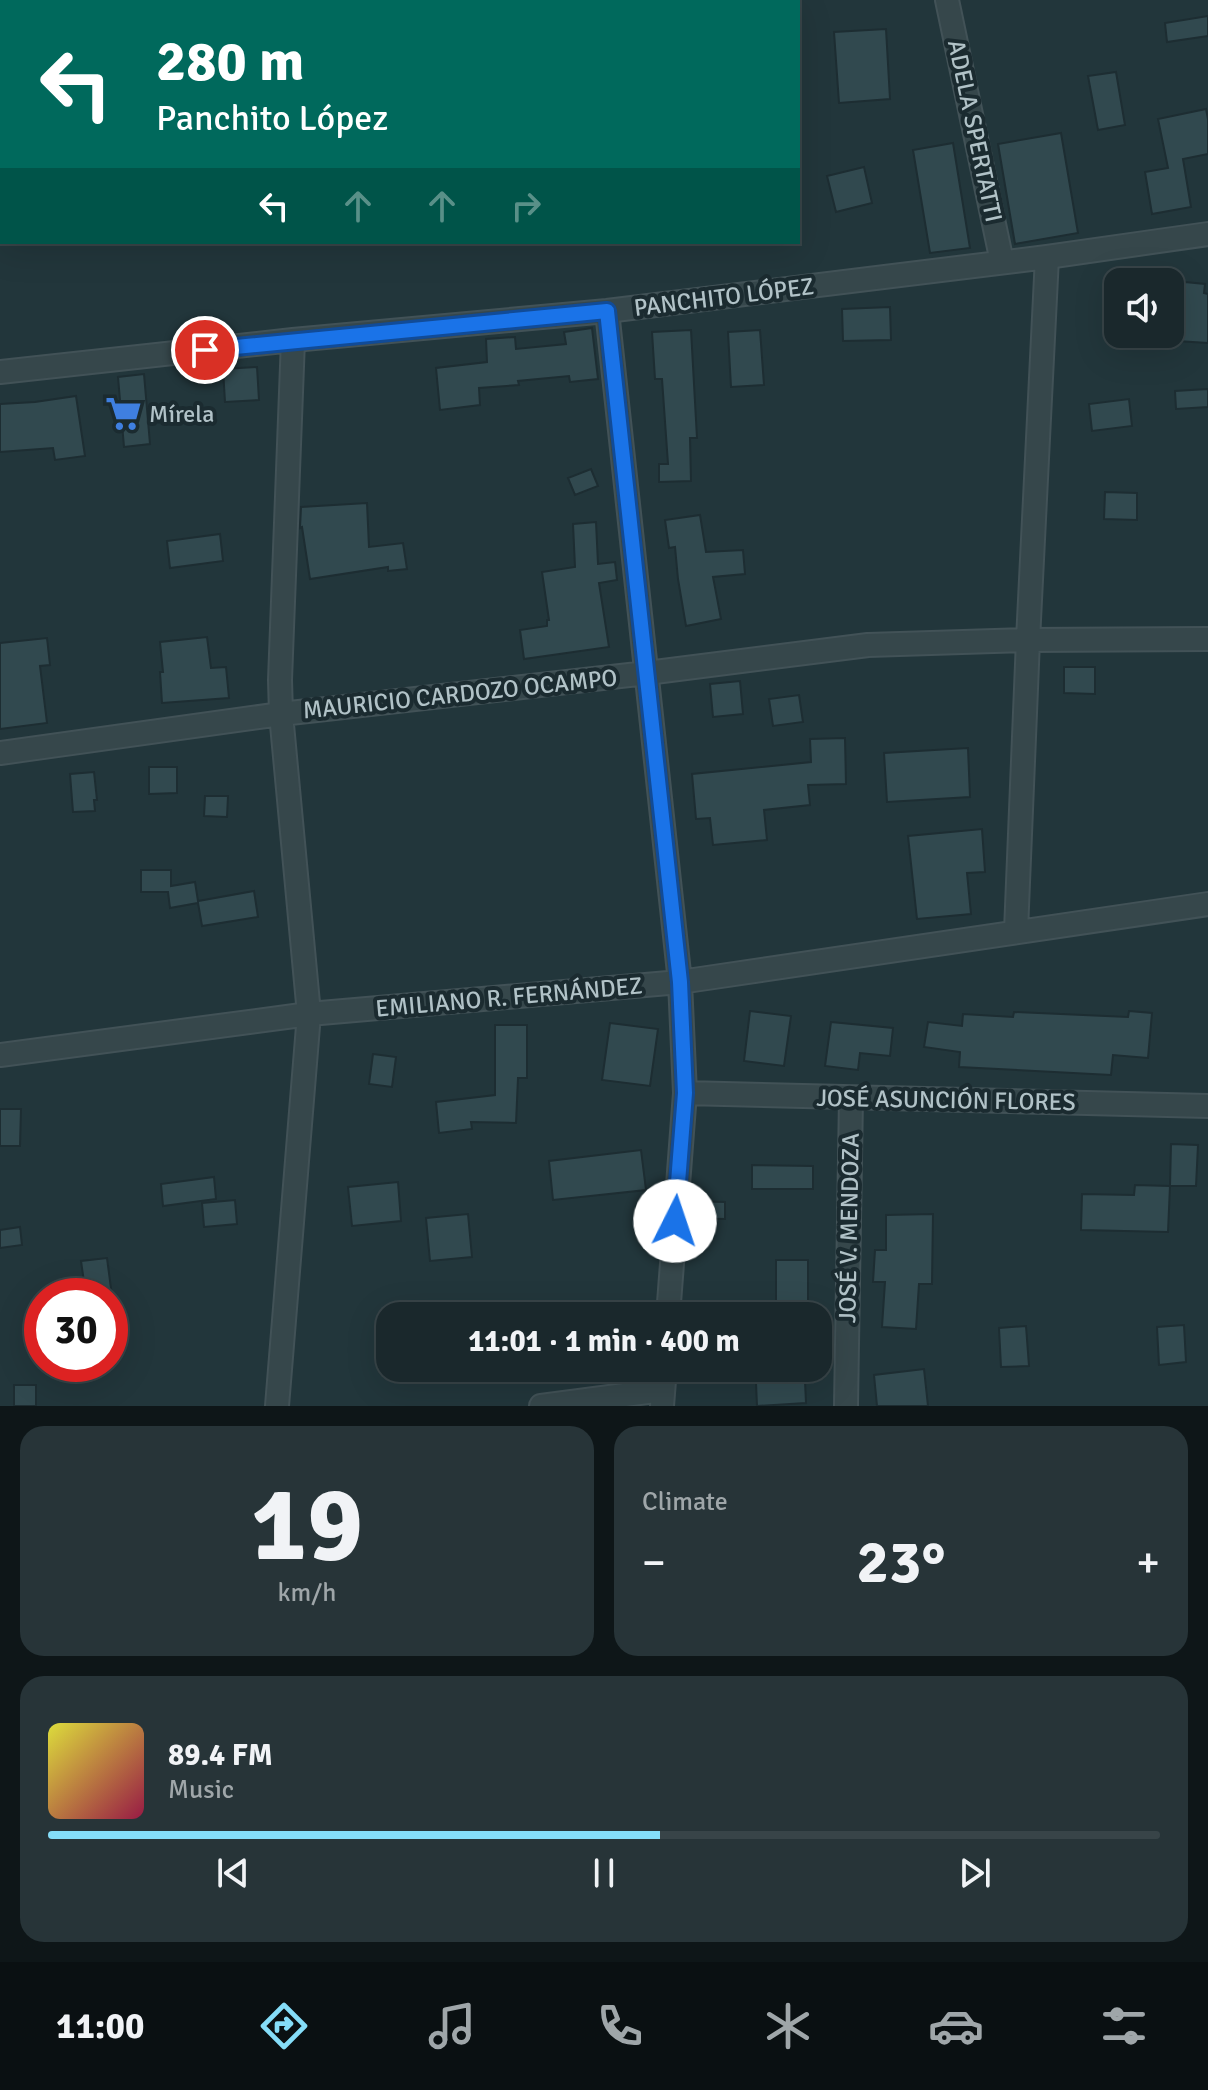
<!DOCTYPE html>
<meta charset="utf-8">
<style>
:root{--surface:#1a282c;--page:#273438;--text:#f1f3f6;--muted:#9fa6a9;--line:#384448;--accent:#85ddf8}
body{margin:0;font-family:Signika,sans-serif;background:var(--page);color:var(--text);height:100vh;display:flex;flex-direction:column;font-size:30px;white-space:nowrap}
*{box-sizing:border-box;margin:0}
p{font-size:26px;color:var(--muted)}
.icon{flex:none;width:44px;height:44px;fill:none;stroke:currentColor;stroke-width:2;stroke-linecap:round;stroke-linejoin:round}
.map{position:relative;height:1406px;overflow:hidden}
.panel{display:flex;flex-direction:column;gap:20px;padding:20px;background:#0e1618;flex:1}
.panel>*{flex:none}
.banner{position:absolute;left:0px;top:0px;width:800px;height:244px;box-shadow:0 8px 32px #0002,0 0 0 2px var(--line);background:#00695c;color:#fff;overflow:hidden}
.tools{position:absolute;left:1104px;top:268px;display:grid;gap:16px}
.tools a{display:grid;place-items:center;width:80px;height:80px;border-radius:16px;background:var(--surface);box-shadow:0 8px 32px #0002,0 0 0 2px var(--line);font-size:40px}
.speed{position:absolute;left:24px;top:1278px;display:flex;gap:16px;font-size:40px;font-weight:700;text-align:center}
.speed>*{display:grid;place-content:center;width:104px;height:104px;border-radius:50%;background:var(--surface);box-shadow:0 8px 32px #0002,0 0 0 2px var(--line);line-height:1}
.speed .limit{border:12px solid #d22;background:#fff;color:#111}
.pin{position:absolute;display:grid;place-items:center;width:68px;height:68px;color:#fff;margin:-34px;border:4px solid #fff;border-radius:50%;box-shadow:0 2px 8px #0007}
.me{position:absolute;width:88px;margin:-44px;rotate:4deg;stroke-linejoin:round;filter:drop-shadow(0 0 6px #0008)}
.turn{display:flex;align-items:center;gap:28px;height:168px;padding:0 24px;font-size:36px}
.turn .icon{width:104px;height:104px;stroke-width:2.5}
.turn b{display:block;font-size:56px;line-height:68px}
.lanes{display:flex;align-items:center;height:76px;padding:0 24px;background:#0003;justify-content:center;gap:40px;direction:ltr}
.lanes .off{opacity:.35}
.big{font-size:60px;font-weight:700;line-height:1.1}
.panel .card{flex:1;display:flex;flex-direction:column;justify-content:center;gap:12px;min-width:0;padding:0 28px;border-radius:24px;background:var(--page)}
.panel .dial{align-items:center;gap:0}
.dial b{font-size:104px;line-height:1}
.song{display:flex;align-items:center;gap:24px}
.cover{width:96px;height:96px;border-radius:12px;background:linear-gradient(135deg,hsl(60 70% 55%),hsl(340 70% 35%))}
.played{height:8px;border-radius:4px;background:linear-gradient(90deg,var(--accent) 55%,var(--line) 55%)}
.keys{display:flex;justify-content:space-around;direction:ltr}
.heat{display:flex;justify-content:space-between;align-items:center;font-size:44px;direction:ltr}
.panel .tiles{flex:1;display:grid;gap:20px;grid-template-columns:1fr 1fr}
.card:last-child{grid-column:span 2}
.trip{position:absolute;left:376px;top:1302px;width:456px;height:80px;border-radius:24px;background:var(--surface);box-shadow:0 8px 32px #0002,0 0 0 2px var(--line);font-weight:700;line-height:80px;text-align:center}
.tab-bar{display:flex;height:128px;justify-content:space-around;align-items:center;background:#0a1012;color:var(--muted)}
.tab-bar .icon{width:56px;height:56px}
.tab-bar .active{color:var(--accent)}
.tab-bar b{font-size:36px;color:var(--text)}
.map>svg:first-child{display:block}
</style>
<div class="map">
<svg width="1208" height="1406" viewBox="0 0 1208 1406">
<rect width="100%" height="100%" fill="#22363b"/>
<path fill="#31494f" stroke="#1d2d32" stroke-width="2" d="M1208,16V36L1167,42L1165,23Z
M886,29L890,99L839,103L834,32Z
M1116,72L1125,125L1098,130L1088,76Z
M1206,109L1208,119V154L1183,159L1191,207L1152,214L1145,172L1168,168L1158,119Z
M1061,133L1078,233L1015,244L998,144Z
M953,143L970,248L930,253L913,150Z
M864,167L872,203L836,212L827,176Z
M1185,282L1205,284L1204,293L1208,294V343L1177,341L1180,292H1184Z
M890,307L891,340L843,341L842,309Z
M592,328L598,379L570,382L569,376L518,381L519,385L479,388L480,405L440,410L436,368L487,362L486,339L515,337L516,349L566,344L564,332Z
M691,330L697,438H690L691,481L659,482V464H668L662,379H655L652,332Z
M760,330L764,385L731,387L728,332Z
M257,367L259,400L225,402L223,369Z
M144,374L150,444L124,447L118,377Z
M1208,389V407L1176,409L1175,391Z
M76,396L85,456L55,460L53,448L0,452V404L35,402Z
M1129,399L1132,426L1092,431L1089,404Z
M591,469L598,486L575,495L568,478Z
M1105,492L1137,493V520L1104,519Z
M367,503L369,547L403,543L407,569L388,571V567L310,579L302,527L300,528L301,507Z
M700,515L706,552L743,550L745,574L713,577L721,619L686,626L678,579L675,547L669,548L665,520Z
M596,522L598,564L615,562L617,580L599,583L609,647L524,659L520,630L547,626V620H549L542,572L575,567L573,524Z
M220,534L223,561L170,568L167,541Z
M207,637L211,668L226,667L229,698L162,703L160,672H163L160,642Z
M47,638L50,665L40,666L47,723L0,729V643Z
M1064,667H1095V694L1064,693Z
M740,681L743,714L713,717L710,684Z
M799,695L803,722L773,726L769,699Z
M845,738L846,784L808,785L810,805L764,810L767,840L713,845L710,818L696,819L692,774L811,762L810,739Z
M968,748L970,797L887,802L884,753Z
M149,767H177V793L149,794Z
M94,772L97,800H94L95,811L73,812L70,774Z
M205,796H228L227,817L204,816Z
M982,829L985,872L967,873L971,914L917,919L908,836Z
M141,870H171V886L195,882L198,901L254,891L258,917L202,926L198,903L170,908L168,892H141Z
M750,1011L791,1016L784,1066L744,1061Z
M1129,1011L1152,1013L1148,1058L1113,1055L1111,1075L959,1067L960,1052L924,1047L928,1022L962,1026L963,1014L1013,1017L1014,1012L1128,1017Z
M831,1022L893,1028L890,1056L860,1053L858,1070L825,1066Z
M610,1023L658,1029L650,1086L602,1080Z
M495,1025H527V1078H518L516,1123L471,1122L472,1129L439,1133L436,1102L495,1095Z
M373,1054L396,1057L392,1087L369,1084Z
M0,1109H21L20,1146H0Z
M1171,1144L1198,1145L1196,1186H1170Z
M641,1150L646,1190L553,1200L549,1161Z
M752,1165L813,1166V1189H752Z
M214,1177L216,1199L163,1206L161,1184Z
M398,1182L401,1221L352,1226L348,1187Z
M1135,1185L1170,1186L1168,1232L1081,1230L1082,1194L1134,1195Z
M235,1200L237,1224L204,1227L202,1203Z
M691,1201L725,1202V1219L690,1218Z
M468,1214L472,1257L430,1261L426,1218Z
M933,1214L932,1284H919L916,1329L882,1327L885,1282H873L875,1250H886V1215Z
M20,1227L22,1245L0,1248V1230Z
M107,1258L112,1296H86L81,1261Z
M776,1260H808V1312H776Z
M1184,1325L1186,1362L1159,1365L1157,1327Z
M1026,1326L1029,1366L1001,1367L999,1328Z
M924,1369L928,1406H877L874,1375Z
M805,1381L806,1403L757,1406L756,1383Z
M14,1385H36V1406H14Z"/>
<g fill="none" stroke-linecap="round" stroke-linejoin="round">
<defs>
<path id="minor" d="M947,0L1002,262
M607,311L680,982L685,1093L668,1316
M0,372L293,340L607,311L1047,257L1208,234
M0,753L281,714L647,673L868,645L1028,640L1208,639
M1016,931L1028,640L1047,257
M0,1055L309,1014L680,982L1208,904
M685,1093L1208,1106
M277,1406L309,1014L281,714L280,680L293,340
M541,1406L663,1390
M662,1406L665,1368
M846,1406L851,1098"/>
</defs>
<use href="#minor" stroke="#425257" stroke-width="26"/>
<use href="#minor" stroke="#36474b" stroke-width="22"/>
</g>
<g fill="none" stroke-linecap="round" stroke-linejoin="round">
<defs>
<path id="route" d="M205,350L607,311L680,982L685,1093L675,1221"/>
</defs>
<use href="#route" stroke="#114b97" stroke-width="20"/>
<use href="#route" stroke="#1a73e8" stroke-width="14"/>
</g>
<defs>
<symbol id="supermarket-bare" viewBox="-9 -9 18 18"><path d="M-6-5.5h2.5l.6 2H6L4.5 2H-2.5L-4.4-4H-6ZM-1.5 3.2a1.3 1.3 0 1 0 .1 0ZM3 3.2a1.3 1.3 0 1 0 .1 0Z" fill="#3f7fe0" stroke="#1b2b30" stroke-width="2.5" paint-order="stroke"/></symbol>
</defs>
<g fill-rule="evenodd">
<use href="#supermarket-bare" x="98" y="388" width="51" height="51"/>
</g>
<g text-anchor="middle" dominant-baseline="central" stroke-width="8" stroke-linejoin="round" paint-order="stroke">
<g font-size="24" fill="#b1c2c7" stroke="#1b2b30">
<text transform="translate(975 131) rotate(78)">ADELA SPERTATTI</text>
<text transform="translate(724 297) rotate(-7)">PANCHITO LÓPEZ</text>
<text transform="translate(460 694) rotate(-6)">MAURICIO CARDOZO OCAMPO</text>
<text transform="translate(509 997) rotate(-5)">EMILIANO R. FERNÁNDEZ</text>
<text transform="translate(946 1100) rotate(1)">JOSÉ ASUNCIÓN FLORES</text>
<text transform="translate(849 1228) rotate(-89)">JOSÉ V. MENDOZA</text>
</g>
<g font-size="24" fill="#b1c2c7" stroke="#1b2b30" text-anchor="start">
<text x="149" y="414">Mírela</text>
</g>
</g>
</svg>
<div class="tools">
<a><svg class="icon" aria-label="sound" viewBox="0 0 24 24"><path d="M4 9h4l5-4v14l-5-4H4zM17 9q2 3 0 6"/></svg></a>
</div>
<div class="speed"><div class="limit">30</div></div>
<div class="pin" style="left:205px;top:350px;background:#d93025"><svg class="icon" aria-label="arrive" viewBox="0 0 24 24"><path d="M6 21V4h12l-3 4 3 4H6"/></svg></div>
<svg class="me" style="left:675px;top:1221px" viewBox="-20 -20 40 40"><circle r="19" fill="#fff"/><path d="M0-13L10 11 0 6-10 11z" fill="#1a73e8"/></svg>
<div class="trip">11:01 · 1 min · 400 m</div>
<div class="banner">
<div class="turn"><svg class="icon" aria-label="left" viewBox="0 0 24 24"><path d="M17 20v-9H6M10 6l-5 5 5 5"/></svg><div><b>280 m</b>Panchito López</div></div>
<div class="lanes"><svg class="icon" aria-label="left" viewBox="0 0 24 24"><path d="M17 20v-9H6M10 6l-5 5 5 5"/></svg><svg class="icon off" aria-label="ahead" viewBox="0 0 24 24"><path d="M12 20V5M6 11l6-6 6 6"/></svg><svg class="icon off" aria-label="ahead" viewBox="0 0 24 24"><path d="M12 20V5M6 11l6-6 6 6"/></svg><svg class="icon off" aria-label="right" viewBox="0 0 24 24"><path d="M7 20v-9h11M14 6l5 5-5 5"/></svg></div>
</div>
</div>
<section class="panel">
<div class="tiles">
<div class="card dial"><b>19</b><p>km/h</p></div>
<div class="card"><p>Climate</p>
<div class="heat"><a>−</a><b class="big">23°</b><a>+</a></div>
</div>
<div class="card">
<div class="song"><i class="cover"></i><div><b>89.4 FM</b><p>Music</p></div></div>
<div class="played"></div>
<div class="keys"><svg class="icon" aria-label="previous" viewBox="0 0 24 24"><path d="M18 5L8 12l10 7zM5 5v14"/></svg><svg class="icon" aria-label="pause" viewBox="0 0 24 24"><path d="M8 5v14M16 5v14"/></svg><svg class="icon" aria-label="next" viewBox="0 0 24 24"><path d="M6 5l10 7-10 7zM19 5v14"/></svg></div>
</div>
</div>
</section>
<nav class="tab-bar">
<b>11:00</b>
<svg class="icon active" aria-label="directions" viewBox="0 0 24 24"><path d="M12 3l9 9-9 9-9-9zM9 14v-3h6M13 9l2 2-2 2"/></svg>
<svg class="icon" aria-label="music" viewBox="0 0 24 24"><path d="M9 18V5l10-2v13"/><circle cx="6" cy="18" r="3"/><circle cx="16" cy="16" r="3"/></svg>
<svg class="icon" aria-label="phone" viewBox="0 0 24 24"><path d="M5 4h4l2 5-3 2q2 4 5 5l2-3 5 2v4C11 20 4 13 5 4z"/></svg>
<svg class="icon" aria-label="climate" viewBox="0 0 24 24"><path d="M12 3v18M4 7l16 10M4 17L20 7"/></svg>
<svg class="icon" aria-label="car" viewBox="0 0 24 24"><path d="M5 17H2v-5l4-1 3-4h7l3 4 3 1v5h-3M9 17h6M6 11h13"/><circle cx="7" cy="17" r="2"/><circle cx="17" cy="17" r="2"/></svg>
<svg class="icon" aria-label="filters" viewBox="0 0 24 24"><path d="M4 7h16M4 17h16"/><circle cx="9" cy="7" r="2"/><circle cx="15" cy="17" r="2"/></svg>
</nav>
